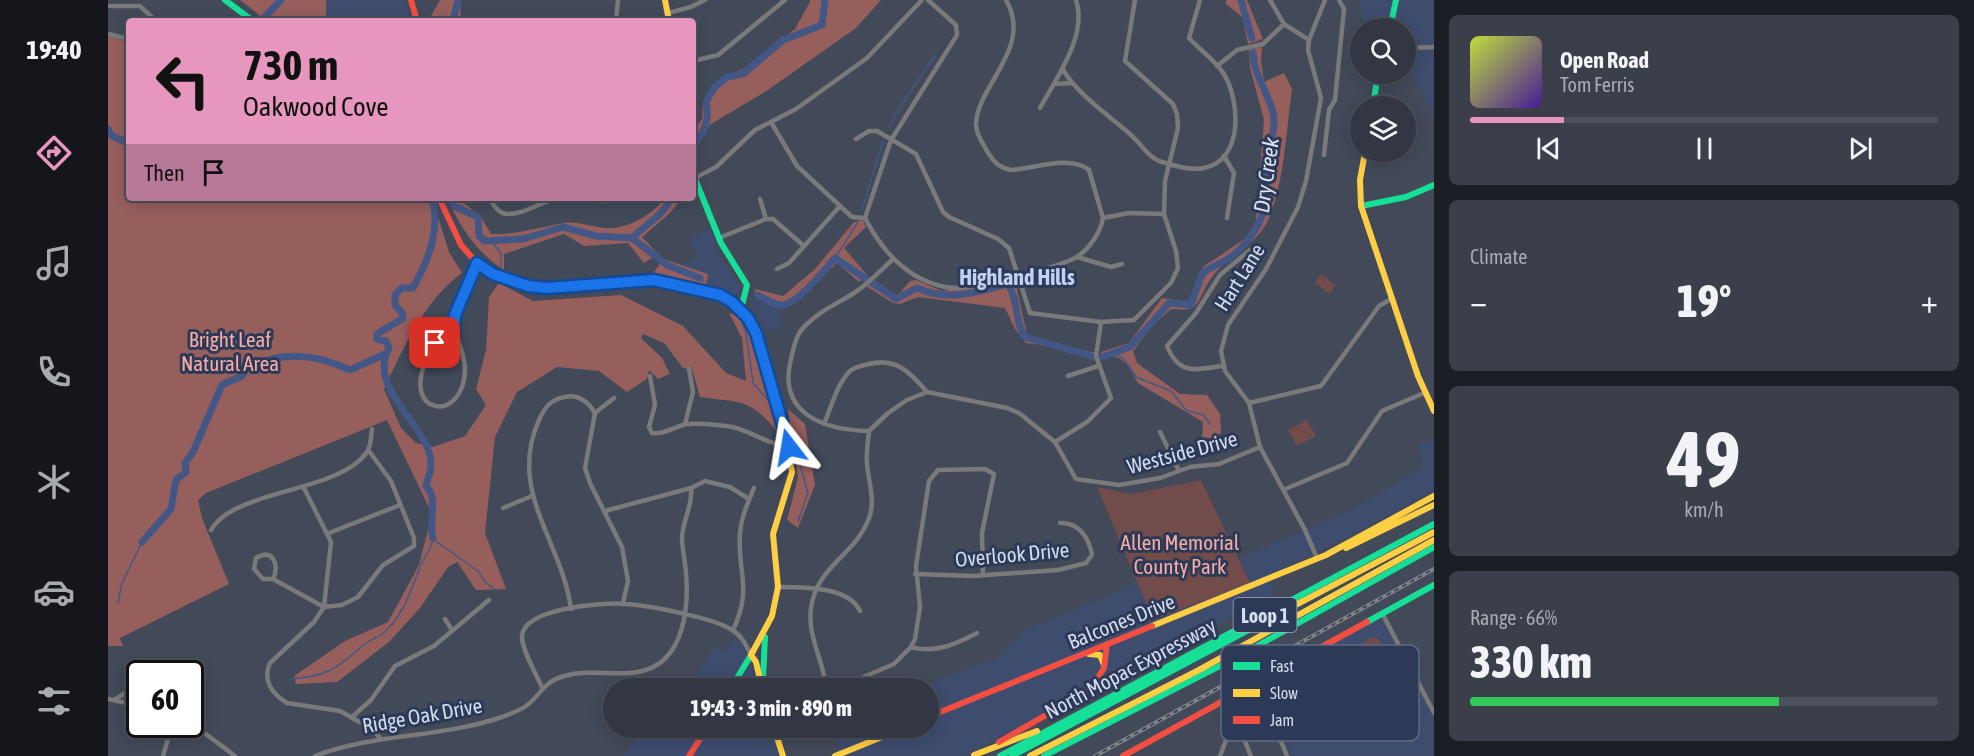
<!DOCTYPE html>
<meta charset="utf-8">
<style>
:root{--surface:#323743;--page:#3a3f4a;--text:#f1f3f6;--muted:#a8acb2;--line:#4d515c;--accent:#e797bd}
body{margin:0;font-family:"Asap Condensed",sans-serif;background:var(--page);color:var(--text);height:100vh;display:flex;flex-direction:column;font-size:22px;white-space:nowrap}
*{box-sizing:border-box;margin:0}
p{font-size:20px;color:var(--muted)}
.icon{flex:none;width:33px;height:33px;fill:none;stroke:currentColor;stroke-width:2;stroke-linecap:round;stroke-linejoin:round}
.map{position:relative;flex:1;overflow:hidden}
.side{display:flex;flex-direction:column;gap:15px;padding:15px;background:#1c1e25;width:540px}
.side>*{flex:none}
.top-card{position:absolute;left:18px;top:18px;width:570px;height:183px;border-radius:6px;box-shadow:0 3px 15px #0003,0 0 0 2px var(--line);background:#e797bd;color:#111;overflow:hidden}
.buttons{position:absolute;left:1242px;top:18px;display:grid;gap:12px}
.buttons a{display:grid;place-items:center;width:66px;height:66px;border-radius:50%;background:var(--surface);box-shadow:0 3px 15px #0003,0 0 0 2px var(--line);font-size:30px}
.speed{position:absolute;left:18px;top:660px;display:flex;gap:12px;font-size:30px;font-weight:700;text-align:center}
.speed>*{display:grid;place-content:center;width:78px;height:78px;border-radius:50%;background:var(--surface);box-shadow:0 3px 15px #0003,0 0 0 2px var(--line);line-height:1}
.speed .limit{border:3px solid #111;border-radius:9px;background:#fff;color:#111}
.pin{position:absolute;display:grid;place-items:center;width:51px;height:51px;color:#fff;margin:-26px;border-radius:12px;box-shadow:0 3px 9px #0006}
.me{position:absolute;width:66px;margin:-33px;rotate:346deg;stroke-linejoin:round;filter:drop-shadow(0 0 4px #0008)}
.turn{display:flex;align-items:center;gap:21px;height:126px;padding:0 18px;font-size:27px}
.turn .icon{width:78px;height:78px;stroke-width:2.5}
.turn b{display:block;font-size:42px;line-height:51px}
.then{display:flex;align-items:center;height:57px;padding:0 18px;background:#0003;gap:12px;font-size:22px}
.big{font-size:45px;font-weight:800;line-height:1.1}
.side .widget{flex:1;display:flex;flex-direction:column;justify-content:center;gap:9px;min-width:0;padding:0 21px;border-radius:9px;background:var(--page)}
.side .dial{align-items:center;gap:0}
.dial b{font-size:78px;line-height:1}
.song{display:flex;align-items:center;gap:18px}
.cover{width:72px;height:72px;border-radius:9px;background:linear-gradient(135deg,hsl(70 70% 55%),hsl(260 70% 35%))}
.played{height:6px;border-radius:3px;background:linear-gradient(90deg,var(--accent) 20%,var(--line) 20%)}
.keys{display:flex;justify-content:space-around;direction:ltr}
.heat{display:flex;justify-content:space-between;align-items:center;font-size:33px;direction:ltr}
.charge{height:9px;border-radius:4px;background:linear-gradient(90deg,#34c759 66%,var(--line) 0)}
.trip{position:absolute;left:495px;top:678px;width:336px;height:60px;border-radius:30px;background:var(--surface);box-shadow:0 3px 15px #0003,0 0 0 2px var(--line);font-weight:800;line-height:60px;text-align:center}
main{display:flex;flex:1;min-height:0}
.menu{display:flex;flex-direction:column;width:108px;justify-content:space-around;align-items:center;background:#14161b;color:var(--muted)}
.menu .icon{width:42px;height:42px}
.menu .active{color:var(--accent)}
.menu b{font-size:27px;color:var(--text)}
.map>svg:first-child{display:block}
</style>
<main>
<nav class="menu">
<b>19:40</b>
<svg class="icon active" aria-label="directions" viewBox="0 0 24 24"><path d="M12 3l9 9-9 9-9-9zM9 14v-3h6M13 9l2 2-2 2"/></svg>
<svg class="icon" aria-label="music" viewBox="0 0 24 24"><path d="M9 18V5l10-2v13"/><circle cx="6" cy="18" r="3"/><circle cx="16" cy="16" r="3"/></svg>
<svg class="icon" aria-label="phone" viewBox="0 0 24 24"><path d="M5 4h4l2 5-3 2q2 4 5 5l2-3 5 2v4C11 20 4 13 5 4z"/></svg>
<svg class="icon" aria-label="climate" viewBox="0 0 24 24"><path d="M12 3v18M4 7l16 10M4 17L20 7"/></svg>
<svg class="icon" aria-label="car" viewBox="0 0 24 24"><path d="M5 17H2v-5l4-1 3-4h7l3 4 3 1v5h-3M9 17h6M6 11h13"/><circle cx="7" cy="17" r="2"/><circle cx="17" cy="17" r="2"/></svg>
<svg class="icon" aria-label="filters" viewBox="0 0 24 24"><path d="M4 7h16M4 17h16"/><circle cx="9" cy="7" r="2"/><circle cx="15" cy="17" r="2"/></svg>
</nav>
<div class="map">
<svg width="1326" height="756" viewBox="0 0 1326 756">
<rect width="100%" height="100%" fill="#424959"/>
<path fill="#3e4c6e" d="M218,0H296L303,21H218Z
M1251,0H1326V116L1305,74L1298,72V28H1256Z
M602,228L609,246L606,247L634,289L628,296L598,285L600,274L574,265L590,256L581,239Z
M646,297L671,308L676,322L660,331L643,303Z
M1326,439V490L1237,539L1160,575L1166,593L1093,635L993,683L856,756H729L730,728H820V688H810L890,657L915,631L1029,584L1045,620L1141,583L1130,559L1245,509L1317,467L1310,446Z
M1272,615L1326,719V756H1184L1155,681Z
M627,638L636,648L650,688H573L586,679L607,646L618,652Z
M535,728H662L671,756H517Z"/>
<path fill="#714c4b" d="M1213,274L1228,285L1222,294L1207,283Z
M1199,420L1208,436L1189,446L1180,430Z
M1093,480L1142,583L1045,620L989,487L1023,494Z
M1264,637L1271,639L1282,667C1266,680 1246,672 1238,655Z"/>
<path fill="#965f5c" d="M132,0H218V21H159Z
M332,0H352L353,21H320Z
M703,0H773L748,28L657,92L603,124L585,148V132L594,119L595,103L603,87L617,76L635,69L687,29Z
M1118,0H1139L1155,39L1140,44L1135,18L1118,4Z
M0,36L21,42V198H324L341,252L354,273C315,302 296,347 276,389L293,428L308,443L325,447L357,436L378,405L368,389L378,350L381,297L391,283L425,301L513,295L575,326L618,373L638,381L634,338L621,313L632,316L642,333L671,434C642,398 635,403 592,397L584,369L575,368L556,343L535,334L533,338L554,358L562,374L550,379L541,370L539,379L519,392L491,371L449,367L409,392L387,437L377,533L398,589L368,590L349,562L340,567L312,608L281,642L229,682L188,684L186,676L237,641L280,622L311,565L324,514L279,420L98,493L90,500L94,518L121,584L12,638L15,646H0Z
M1154,47L1153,61L1156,82L1176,73L1184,89C1178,128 1176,204 1152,233C1138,250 1116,260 1104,277C1088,298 1096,313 1063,309L1044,326L1025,351L1029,363L1072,394L1099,395L1112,414L1113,432L1107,439L1094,437L1095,422L1030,383L1019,364L1011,358L1004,356L993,360V352L1021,343L1054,298L1080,302L1095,267L1138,238L1148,221L1156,120L1142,68L1141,50Z
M339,198H350L373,217L383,234C408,235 432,227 456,223C469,221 484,227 497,228C517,230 546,215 556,198H574L562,213L534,237L550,254L536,263L520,243L476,246L456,234L396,254V270C369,253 352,227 339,198Z
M755,220L758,227L736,248L759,275L751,282L729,263L681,306L672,308L646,297L647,289L675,296L707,269L746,222Z
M555,259L600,274L598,285L545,274Z
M766,280L789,296L802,281L808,280L834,291L907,280L919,335C941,340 964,351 986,352L985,360L935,345L918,343L907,329L897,308L810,297L792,304L785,303L758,286Z
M680,409L697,424L707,485L690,528L679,520L690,477Z"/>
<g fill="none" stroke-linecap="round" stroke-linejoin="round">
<path stroke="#435786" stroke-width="1.5" d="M781,128L790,110L828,54
M754,210L775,141
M384,242L393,253V266
M727,258L750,222
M592,278L596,282
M633,319L638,333L645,383L660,400L671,432
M1005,352L1016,359L1028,377L1063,391L1078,410L1095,415L1103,425
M685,440L700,493L690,521
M325,539L371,572L376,581L389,591
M10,603L14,583L34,542
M181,679C216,677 228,670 254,646C259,641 267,639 273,635C294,619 303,591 312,567C316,556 324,550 325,538"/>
<path stroke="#435786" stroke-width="7" d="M1133,0L1144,38
M156,18L173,0
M345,21L350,0
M0,129L3,135L21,144
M585,145C597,132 602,120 598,102L606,88L619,77L635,74L675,40L714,25L717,0
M324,198C333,229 320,261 305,288H294L287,295V305L295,314L294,319L269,334V339L278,341L281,348C258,389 322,426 323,463C324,470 319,479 318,486C331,498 320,521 325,538
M341,198L346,206L370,217L371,236L377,241L415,239L455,227L488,236L524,238L559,265L592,278
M524,238C537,225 556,215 563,198
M649,295C657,298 668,307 676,305C692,301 715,271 727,258L788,299L809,288C839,302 869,292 900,284C911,300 906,321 917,337L984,356
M994,357L1022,347L1061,303L1083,305L1094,274C1101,267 1111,265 1120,259C1136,248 1149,231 1155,213L1162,141C1177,108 1146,86 1145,53
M34,542L63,509L68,480L78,472L77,463L85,452L114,385L134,376L140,365C150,364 159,360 168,358C194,353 219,359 242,370L277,354"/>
<path stroke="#7b7a7a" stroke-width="4.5" d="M1162,0L1176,24L1201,40
M0,6H32L48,21
M560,13L583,7L597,0
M83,21H84
M508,21L510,0
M0,34L21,39
M1298,48L1326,47
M585,61L610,55L677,0
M1109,66L1129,50L1155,44L1176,24
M955,70C972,97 1001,115 1024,136C1033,144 1040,157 1051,161C1063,165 1084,171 1096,168C1136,160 1132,101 1116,74C1108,61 1092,50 1081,38L1092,0
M946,84L964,83
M932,108C948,79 980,35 968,0
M663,122L689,166L744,217L757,218C774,251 798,279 837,287C858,292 947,268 967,258C980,251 993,232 995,218L981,170C962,154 925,169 903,170C891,168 885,161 879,151C875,143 868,135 868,125C868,86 926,48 898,0
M748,139L761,131H769L808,154L835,212L841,217L890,239L901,248L922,313L993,322L1026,320L1063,283L1070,268L1068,251L1056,214L1057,181L1070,128L1069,114L1065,104L1017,61L1027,0
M1216,155L1221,110L1227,100L1236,9L1231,0
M1116,156L1126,173L1119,218
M587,178L608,167L647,130L688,109L759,58L814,0
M381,198C385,204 390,213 398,214C416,215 431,202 448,199C469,195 492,206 514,198
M652,199L658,219
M757,218L783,140L849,35L848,25L820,0
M995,218L1021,213L1056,214
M611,238L658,219H665L696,246
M969,257L1003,267L1014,264
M669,269L681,263L732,206
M346,329C350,341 357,356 357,369C356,425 292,415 319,359C325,345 332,336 346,329Z
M346,329L347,315L369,263
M1116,366C1087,369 1072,377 1059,346L1088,313L1112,275L1142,250
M542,376L547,405L541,427L544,433C554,435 565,428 575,425C586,422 606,425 618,426C641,428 658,445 681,447
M960,376L990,366
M1141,403L1213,386L1271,306L1283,299
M487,413L477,468L482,483L514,547L520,581L515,603
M487,413L506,398
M577,424L585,392L581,369
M716,424C723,408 728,387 740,373C745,367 753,366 761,364C788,357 803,373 819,392
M761,431C716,430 669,414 683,359C686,347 688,334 697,326C711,311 729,304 746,293C760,284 772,271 784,260
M1052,432L1071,471
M947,442L979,422L1003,398L988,356L993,322
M195,486L223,542L216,607L206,622L162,663C154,680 164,694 179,703L232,711L264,729L273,739
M1175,490L1239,463L1274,411L1316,393
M395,508L424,496
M497,511L583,488L597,481L622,487L641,499
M103,530C126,489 231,493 259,452C263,447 263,436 264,429
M221,533L292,505
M1209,558L1197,530L1152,447L1141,403L1117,371L1113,351L1120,325L1158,269L1190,207L1198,181L1213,98L1200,50L1201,40L1217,0
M807,574L865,576L950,570L978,563L984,555C981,538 971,522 952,523
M165,579C172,566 165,547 148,558L146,569L155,579H165L216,607L234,605L250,597L275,565L306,546V538L283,481L261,451
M670,587C693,587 741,586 752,611
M463,609C454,541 399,491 431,420C436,408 443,399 457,397C470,394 480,402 487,413
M1274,613L1326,713
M337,619L344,630
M625,630C645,588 629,573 632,533C633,517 640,503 646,488
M803,647C827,654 848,644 869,633
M47,674L57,671L63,674
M1149,682L1179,756
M434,687C429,676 413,648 414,636C416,608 495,602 517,604C540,605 606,618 624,630C634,636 638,645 643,655
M718,688C716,661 699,637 703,608C709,565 747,556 761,518C768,501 760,481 759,463C758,453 760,442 761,431L780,413L799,400L819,392L899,408L911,413L947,442L968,479L1011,485L1052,478L1082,467L1111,464L1152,447
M730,688L786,664L803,647L807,639L812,607L808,566L821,481L830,470L877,469L886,474L874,533L875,575
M0,699L32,706
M6,700L32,684
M244,717L263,700L287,666L326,646L381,600
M82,722L127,756
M669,736L675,728
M55,756L60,739L56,724
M207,756C267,733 333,738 394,717C402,714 411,711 418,706C434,694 435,682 456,676C483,668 512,678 538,670C576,658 581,607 578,573C577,561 574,548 574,537C575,520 585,505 583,488
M1112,756L1118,740L1133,732L1143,756"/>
<path stroke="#16e098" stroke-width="6" d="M117,0L145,21
M1282,28L1288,0
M1265,106L1270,74
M585,174L613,243L639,285L633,309
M1253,206L1298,197L1326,185
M1259,622L1326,585
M655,679L657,637
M623,688L643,655
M892,756L1326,524
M904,756L1161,619
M936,756L1133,655L1326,547"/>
<path stroke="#ffcf43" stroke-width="6" d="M557,0L561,21
M1257,152L1252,180L1253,206L1310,376L1326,411
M606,293L633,309L643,322L669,401L684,472L665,534L670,587L664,616L643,655L648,662L654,688
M1238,548L1326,505
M1161,619L1326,532
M1044,626L1218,555L1326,496
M981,654L992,655L996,665
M666,728L675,756
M866,755L929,731
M727,756L796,728
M922,756L1091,670L1326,540"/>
<path stroke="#f24e42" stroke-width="6" d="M303,0L309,21
M331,198L353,245L369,263L402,282L439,288L530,279L562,282L606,293
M820,717L1044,626
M891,742L982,690L996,668L999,644
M581,756L599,728
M1015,756L1259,622"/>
<defs>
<path id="rail" d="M987,756L1326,569"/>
</defs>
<use href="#rail" stroke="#808286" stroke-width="4"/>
<use href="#rail" stroke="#2d3a57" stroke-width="1.5" stroke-dasharray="4.5" stroke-linecap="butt"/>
</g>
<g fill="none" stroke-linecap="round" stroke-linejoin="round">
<defs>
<path id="route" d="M327,343L346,329L347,315L369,263L385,274L420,286L439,288L546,280L612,295L624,302L640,318L648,333L681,447"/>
</defs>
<use href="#route" stroke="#114b97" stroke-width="15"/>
<use href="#route" stroke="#1a73e8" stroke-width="10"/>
</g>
<g text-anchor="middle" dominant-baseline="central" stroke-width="6" stroke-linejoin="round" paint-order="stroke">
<rect fill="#2d3a57" stroke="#a2abc1" stroke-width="1.5" x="1125.5" y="598" width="63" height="34" rx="4.5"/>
<g font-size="20" font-weight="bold" fill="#d4dcef">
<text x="1157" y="615">Loop 1</text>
</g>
<g font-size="21" fill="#d4dcef" stroke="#2d3a57">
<text transform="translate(1131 277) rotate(-58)">Hart Lane</text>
<text transform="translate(1074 452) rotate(-15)">Westside Drive</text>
<text transform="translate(904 554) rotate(-5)">Overlook Drive</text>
<text transform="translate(1013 621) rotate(-22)">Balcones Drive</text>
<text transform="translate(1022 668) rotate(-28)">North Mopac Expressway</text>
<text transform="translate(314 715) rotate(-10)">Ridge Oak Drive</text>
</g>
<g font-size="21" fill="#f9aca4" stroke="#2d3a57">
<text x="122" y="339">Bright Leaf<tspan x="122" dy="24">Natural Area</tspan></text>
<text x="1072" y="542">Allen Memorial<tspan x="1072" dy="24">County Park</tspan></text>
</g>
<g font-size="22" font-style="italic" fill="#dce4f3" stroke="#2d3a57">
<text transform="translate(1158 175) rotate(-82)">Dry Creek</text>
</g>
<g font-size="22" font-weight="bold" fill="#bfd1f5" stroke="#2d3a57">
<text x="909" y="277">Highland Hills</text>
</g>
</g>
<rect x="1113" y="645" width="198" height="96" rx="9" fill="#2d3a57" stroke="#5f6b85" stroke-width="1.5"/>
<rect x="1125" y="662" width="27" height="8" fill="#16e098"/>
<rect x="1125" y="689" width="27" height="8" fill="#ffcf43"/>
<rect x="1125" y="716" width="27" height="8" fill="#f24e42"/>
<g font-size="16" fill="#d4dcef">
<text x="1162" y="672">Fast</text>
<text x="1162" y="699">Slow</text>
<text x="1162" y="726">Jam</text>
</g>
</svg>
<div class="buttons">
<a><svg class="icon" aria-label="search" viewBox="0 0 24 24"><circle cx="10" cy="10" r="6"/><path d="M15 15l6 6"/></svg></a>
<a><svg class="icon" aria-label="layers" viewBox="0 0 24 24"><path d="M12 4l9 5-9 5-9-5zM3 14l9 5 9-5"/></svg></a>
</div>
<div class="speed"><div class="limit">60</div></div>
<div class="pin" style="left:327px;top:343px;background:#d93025"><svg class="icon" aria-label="arrive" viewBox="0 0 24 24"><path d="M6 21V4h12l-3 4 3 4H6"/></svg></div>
<svg class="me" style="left:681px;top:447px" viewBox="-20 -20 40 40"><path d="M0-17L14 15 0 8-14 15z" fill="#1a73e8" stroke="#fff" stroke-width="4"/></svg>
<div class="trip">19:43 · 3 min · 890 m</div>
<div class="top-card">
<div class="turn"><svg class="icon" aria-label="left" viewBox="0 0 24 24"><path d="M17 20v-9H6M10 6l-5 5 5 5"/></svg><div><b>730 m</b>Oakwood Cove</div></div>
<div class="then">Then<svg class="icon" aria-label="arrive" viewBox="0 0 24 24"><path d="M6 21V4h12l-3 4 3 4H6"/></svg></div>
</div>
</div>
<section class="side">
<div class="widget">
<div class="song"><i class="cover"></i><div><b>Open Road</b><p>Tom Ferris</p></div></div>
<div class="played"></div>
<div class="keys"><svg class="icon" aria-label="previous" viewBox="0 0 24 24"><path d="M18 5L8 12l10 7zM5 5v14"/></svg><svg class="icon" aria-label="pause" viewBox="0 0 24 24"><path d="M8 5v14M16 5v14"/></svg><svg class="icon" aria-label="next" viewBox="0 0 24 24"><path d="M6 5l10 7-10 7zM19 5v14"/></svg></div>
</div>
<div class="widget"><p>Climate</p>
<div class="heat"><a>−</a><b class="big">19°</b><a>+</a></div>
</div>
<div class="widget dial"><b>49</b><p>km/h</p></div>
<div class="widget"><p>Range · 66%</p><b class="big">330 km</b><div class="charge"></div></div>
</section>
</main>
